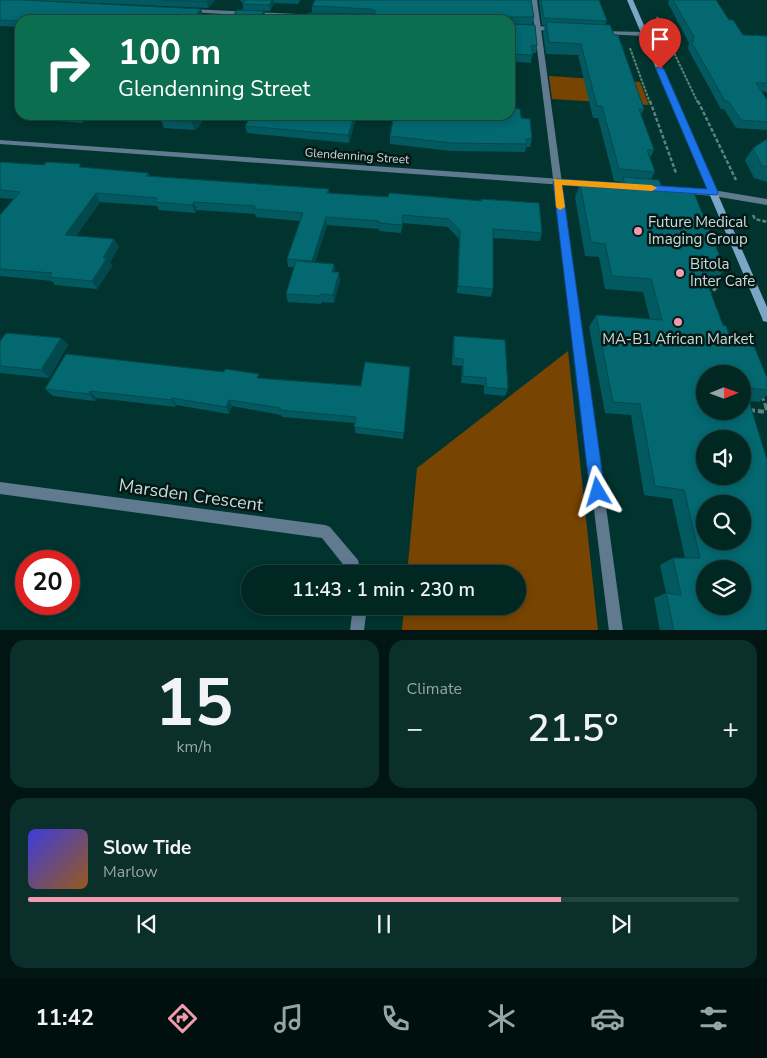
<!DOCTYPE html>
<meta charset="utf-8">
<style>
:root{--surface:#012723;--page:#0b2f2b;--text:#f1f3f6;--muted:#96a5a6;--line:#234441;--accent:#f29ab0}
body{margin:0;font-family:"Nunito Sans",sans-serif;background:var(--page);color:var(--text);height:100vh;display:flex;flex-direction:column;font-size:19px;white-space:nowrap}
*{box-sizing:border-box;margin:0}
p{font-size:16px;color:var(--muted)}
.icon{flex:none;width:28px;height:28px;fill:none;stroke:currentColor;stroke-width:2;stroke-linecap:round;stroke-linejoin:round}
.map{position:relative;height:630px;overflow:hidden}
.details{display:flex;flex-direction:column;gap:10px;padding:10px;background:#011513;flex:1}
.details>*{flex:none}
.guide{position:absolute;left:15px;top:15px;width:500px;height:105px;border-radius:15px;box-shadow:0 2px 8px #0003,0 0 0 1px var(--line);background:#0b6e4f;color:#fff;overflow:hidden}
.needle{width:32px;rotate:89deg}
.controls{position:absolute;left:696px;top:365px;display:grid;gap:10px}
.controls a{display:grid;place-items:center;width:55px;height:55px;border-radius:50%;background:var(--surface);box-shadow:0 2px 8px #0003,0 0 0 1px var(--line);font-size:25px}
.speed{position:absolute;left:15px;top:550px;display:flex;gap:10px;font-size:25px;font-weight:700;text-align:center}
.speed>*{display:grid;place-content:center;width:65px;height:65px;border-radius:50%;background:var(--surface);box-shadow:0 2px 8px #0003,0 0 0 1px var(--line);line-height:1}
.speed .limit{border:8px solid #d22;background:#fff;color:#111}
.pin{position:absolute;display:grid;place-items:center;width:42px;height:42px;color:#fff;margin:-51px -21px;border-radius:50% 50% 50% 0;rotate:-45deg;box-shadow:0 0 5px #0007}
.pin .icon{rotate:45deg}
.me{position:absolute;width:55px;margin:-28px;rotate:353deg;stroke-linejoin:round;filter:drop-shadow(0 0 4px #0008)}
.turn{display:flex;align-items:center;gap:18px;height:105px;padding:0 20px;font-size:22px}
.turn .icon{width:65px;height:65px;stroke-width:2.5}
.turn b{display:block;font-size:35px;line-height:42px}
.big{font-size:38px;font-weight:600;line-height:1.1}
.details .widget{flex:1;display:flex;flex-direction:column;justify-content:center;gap:8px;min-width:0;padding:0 18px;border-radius:15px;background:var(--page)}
.details .dial{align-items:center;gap:0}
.dial b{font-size:65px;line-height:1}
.song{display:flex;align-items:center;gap:15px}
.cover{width:60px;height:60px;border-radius:8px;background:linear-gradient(135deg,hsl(240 70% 55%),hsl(30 70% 35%))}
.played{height:5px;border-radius:2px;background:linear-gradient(90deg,var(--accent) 75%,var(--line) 75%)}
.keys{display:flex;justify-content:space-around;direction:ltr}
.heat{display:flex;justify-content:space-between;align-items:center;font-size:28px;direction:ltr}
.details .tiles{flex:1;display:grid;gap:10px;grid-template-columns:1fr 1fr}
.widget:last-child{grid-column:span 2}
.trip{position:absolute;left:241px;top:565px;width:285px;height:50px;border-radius:25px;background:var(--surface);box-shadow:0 2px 8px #0003,0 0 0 1px var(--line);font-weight:600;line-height:50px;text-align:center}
.dock{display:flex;height:80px;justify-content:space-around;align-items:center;background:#00100e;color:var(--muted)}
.dock .icon{width:35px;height:35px}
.dock .on{color:var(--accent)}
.dock b{font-size:22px;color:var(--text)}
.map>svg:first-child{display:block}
</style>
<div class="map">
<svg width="767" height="631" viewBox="0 0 767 631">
<rect width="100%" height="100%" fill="#01342f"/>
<path fill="#774402" d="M549,76L640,82L649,105L552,99Z
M568,351L598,630H402L404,606H518V574H407L417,468Z"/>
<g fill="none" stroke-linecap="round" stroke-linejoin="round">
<path stroke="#5c827d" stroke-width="2" stroke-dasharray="3 1" stroke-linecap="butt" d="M657,17L698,103
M630,48L650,103"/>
<path stroke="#5c827d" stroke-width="2.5" stroke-dasharray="4 2" stroke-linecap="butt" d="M650,101L676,173
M698,101L736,180
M753,215L755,219L767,222"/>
<path stroke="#5c827d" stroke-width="3" stroke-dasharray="5 2.5" stroke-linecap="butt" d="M707,295L719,286L715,277
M762,396L766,407"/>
<path stroke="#5c827d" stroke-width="4" stroke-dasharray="6 3" stroke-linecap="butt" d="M766,406L767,410
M749,410L767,412"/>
<path fill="#607a90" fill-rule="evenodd" d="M531,0H537L623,631H609Z"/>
<path fill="#607a90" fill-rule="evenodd" d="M188,9L319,15L322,17L319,19L186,12V10Z
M510,25L556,27L559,29L556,31L510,29Z
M599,31L645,32L648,34L645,36L601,34L599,33Z
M0,140L632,184L636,187L632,190L0,144Z
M649,185L713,190L767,199V205L713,196L646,190V186Z
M0,482L325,525L330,527L358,560L361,574H347L346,568L322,538L0,494Z
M353,606H367L364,631H350Z"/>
<path fill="#7ca6c8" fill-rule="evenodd" d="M627,0H633L767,307V322L763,321L762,318Z"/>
</g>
<path fill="#035960" d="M0,0L203,15L199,20H20V27L0,26Z
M28,0H215L208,8Z
M239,0H300L298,4L274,3L270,11H264L266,18L265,20H230L243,10V3Z
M539,0H599L607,21L605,25L614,35L644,109L641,115L654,150L650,158L655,172L651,179L663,191L725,269L715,282L706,281L723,325L733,345L767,378V395L759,402L749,401L767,631H660L654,598L666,593L660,565L673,558H685L672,499L644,495L631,415L605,413L589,327L596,315L650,319L643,292L605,289L599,257L585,256L575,197L580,184L619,187L621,182L614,181L598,118H593L578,55L546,54L543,33L545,25H542Z
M669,0H716L729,20L743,35L767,36V92L762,91L767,100V130L736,128L724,109H721L688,49L689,43L668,3Z
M312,6L534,17L532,24H511L537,46L536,53H532L531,63L510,61V20L312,13Z
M43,115H89L82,123L46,120Z
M165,115H206L198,128L194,130L164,128L161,120Z
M521,118L532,139L530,147H526L525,152L451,151L390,144V136Z
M355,122L349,143L247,133L245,126Z
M767,139V182L754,178L745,160L753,148Z
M0,162L148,173L150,176L329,189V194L388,197L481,201V199L542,233L540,241L493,238V289L491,297L457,293L459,239L448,227L403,223L401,233L379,231V229L327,225L315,262L334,264L335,272L340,280L334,303L322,302L321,304L288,302L286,294L294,267H288L287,259L300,221L256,217L255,214L197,210L195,213L159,210L157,206L100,202L76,236L119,247L110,262L112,266L97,289L55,285L52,281L0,276V215L14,199L0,198Z
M454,336L508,389L505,396L484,394V385L461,383L462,366L452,365L453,343Z
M61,338L68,345L49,378L0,373V341Z
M410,367L403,439L355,433V423L282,417L281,415L232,406L229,414L176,405V407L97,398L95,401L53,396L45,389L260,378L361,386Z"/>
<path fill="#02494e" d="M208,0H215L208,8L207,2Z
M272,0H274V3L270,11L269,5Z
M201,9L203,15L199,20H192Z
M264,11L266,18L265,20H259Z
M80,115H89L82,123L79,116Z
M199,115H206L198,128L194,130L192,122Z
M355,115V122L349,143L348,135Z
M96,193L100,202L71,243L65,235Z
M194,202L197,210L195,213L192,205Z
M326,217L327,225L313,269L312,261Z
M114,239L119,247L110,262L112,266L97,289L92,281L103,258Z
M334,264L335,272H332Z
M339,272L340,280L334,303L333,295Z
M61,338L68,345L49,378L41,370Z
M90,391L97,398L95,401L89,394Z
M172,398L176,405V407L171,400Z
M229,400L232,406L229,414L226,407Z"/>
<path fill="#036870" stroke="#02494e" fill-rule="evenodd" d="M0,0H23L201,9L192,20H20V21L0,20Z
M161,0H208L207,2Z
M245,0H272L269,5L242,4Z
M315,0H531L534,17H510L511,24L535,25L537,46L531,45L533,55L510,54V20H305L308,13L375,14V11L371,9L312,6Z
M541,0H599L607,21L544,18Z
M673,0H716L729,20H733L743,35L767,36V83H756L767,100V122L741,120L728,101H725L691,41H694L692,37H694Z
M237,10L264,11L259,20H230Z
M546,22L610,25L614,35H618L644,109H639L654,150H647L655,172L619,169L602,106H597L581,44L549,42Z
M510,108L520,109L521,118L530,119L532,139H526L527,144L452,143L390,136L394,115H510Z
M63,115H80L79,116Z
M165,115H199L196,120L192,122L161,120Z
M251,115H355L348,135L245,126Z
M767,139V167L762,166L753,148Z
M0,162L44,165L46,162L81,164L79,167L148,173L146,176L329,189L327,193L388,197L389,193L482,201L481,199L539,203L542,233L493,229V289L458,286L460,230L449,219L403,215L402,225L379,223V221L326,217L312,261L287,259L303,213L254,209L255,206L194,202L192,205L155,202L157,198L96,193L65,235L114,239L103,258H107L92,281L49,277L52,273L0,269V215L20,192L0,190Z
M623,177L659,180L663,191L694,193L725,269L701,267L723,325L726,326L733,345L754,346L767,378V390L745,388L767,460V631H674L666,593L681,595L673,558H700L684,490L655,486L640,404L613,402L596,315L662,320L651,279L612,276L605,244L591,242L580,184L625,187ZM705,374H742V411H705ZM705,439H742V476H705ZM705,504H742V541H705ZM705,569H742V606H705Z
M296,261L334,264L332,272H339L333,295L321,294L320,296L286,294Z
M6,333L61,338L41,370L0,366V341Z
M454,336L505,340L508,389L486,387V378L463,376V359L454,358Z
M66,354L224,372L225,369L259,374L257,378L361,386L365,362L410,367L404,433L354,427L356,417L280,410V408L229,400L226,407L172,398L171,400L90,391L89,394L45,389Z"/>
<path fill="#1a73e8" stroke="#114b97" d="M657,67L664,69L718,192L717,195L562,185L605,492L603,497L598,499L593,497L590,492L553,182L557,179L707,189L656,69Z"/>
<path fill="#f59e0b" d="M554,179L652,185L657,188L652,191L562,185L565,207L560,210L556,207Z"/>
<g fill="#f29ab0" stroke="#061816" stroke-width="2">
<circle cx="638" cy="231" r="5"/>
<circle cx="680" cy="273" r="5"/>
<circle cx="678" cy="322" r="5"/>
</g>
<g text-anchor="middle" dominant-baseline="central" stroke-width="5" stroke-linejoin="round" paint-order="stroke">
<g font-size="12" fill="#c5dcd8" stroke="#061816">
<text transform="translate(357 156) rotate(4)">Glendenning Street</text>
</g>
<g font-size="15" fill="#c5dcd8" stroke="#061816" text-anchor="start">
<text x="648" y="222">Future Medical<tspan x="648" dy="17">Imaging Group</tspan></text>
<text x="690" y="264">Bitola<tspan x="690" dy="17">Inter Cafe</tspan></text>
<text x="678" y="339" text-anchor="middle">MA-B1 African Market</text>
</g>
<g font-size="18" fill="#c5dcd8" stroke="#061816">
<text transform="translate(191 495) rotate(8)">Marsden Crescent</text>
</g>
</g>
</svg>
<div class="controls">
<a><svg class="needle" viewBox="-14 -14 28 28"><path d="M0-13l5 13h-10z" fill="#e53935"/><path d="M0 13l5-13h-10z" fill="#96a5a6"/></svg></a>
<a><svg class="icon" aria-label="sound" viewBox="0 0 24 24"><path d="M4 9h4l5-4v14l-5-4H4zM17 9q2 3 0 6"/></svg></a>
<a><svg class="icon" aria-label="search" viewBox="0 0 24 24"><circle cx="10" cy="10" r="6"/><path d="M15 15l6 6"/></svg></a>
<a><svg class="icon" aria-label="layers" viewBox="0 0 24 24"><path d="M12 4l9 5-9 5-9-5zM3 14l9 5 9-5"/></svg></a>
</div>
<div class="speed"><div class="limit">20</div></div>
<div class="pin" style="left:660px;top:69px;background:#d93025"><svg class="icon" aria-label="arrive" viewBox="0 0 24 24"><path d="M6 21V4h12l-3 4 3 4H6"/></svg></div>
<svg class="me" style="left:598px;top:492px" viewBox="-20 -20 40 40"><path d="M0-17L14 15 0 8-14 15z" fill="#1a73e8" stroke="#fff" stroke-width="4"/></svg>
<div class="trip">11:43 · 1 min · 230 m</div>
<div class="guide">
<div class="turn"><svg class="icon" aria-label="right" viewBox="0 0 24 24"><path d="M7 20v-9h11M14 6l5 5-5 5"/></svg><div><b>100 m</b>Glendenning Street</div></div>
</div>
</div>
<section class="details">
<div class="tiles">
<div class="widget dial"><b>15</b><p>km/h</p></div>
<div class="widget"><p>Climate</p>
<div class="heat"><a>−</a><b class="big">21.5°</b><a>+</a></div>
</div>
<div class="widget">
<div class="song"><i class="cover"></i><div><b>Slow Tide</b><p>Marlow</p></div></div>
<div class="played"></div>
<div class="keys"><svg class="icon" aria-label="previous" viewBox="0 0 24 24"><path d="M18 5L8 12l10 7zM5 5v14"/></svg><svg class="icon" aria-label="pause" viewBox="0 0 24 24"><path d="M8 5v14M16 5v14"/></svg><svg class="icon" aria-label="next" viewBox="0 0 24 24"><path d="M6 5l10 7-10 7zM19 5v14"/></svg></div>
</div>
</div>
</section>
<nav class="dock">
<b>11:42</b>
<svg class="icon on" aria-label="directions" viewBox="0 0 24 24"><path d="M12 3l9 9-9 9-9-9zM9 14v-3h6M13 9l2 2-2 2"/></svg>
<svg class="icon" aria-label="music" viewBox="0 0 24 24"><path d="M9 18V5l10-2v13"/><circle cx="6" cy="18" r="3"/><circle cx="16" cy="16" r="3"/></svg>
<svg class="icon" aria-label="phone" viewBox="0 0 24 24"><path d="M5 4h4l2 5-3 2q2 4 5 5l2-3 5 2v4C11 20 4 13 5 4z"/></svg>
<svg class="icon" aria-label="climate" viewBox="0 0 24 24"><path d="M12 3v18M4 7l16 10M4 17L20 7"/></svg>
<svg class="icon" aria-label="car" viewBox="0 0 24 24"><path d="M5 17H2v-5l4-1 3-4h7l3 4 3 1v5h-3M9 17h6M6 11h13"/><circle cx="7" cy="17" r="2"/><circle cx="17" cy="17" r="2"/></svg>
<svg class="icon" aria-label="filters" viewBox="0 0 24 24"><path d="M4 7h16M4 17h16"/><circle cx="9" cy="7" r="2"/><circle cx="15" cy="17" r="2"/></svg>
</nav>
